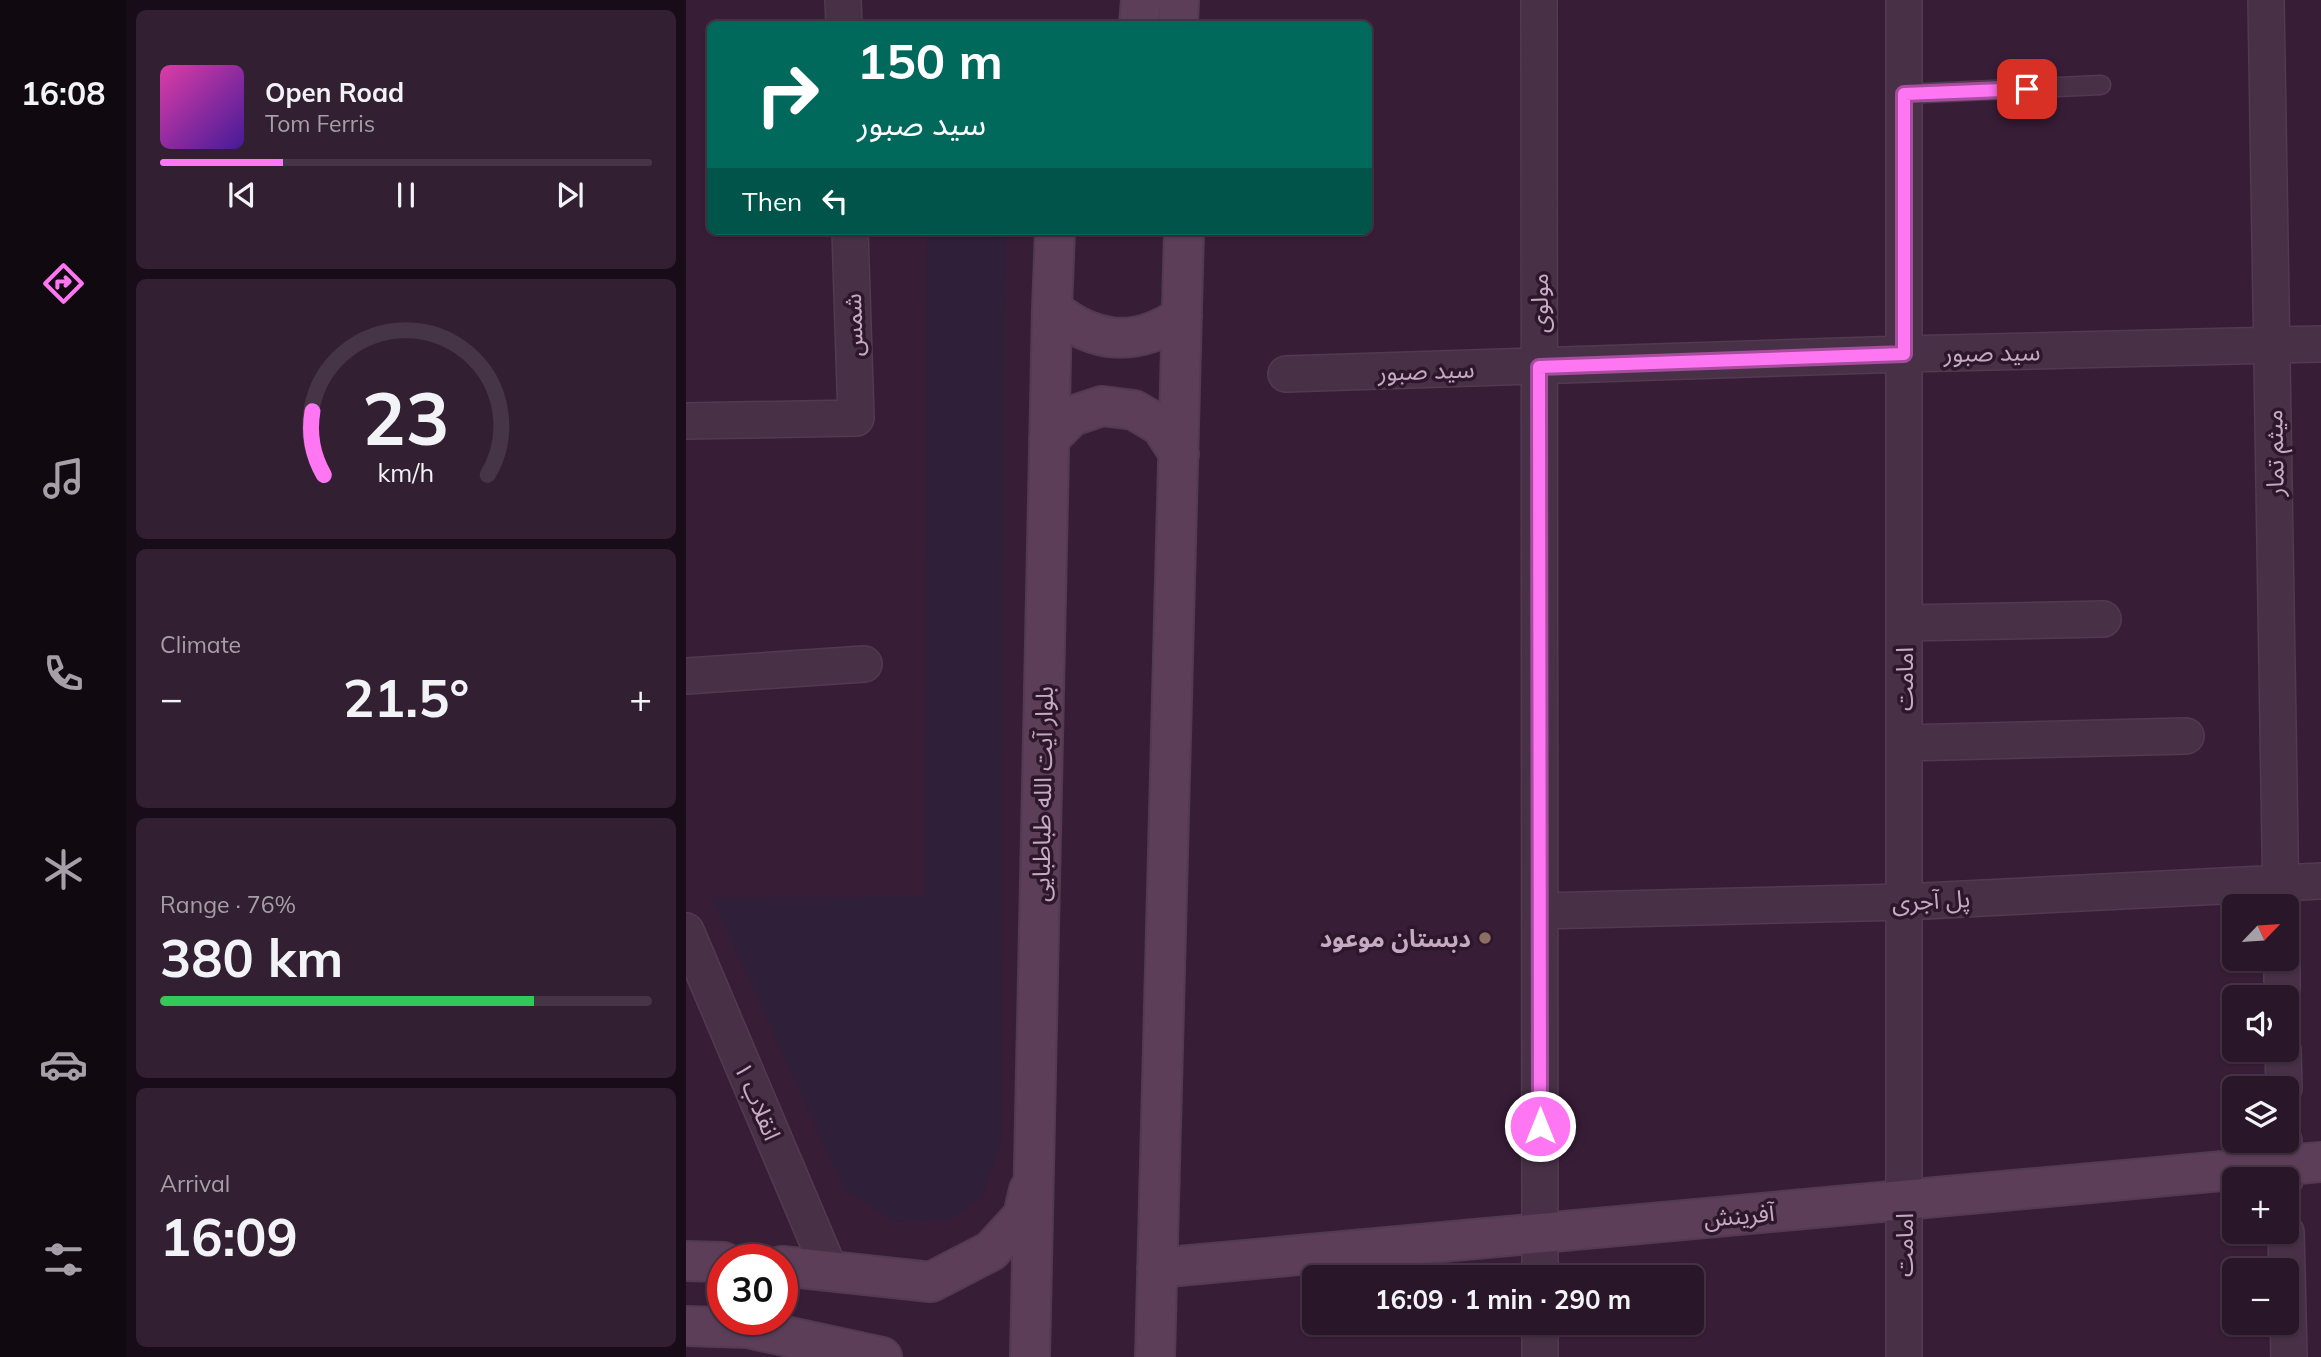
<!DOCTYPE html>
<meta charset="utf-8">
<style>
:root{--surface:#2a1629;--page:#321f31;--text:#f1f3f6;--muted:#a59fa8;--line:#463546;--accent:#ff76f3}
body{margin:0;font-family:Mulish,"Noto Sans Arabic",sans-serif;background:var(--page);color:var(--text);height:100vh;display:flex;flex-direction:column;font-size:26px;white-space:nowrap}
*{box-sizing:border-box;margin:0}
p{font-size:23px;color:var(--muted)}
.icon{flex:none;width:38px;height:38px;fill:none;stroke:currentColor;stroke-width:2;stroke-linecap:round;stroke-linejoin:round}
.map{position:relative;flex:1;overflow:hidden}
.sheet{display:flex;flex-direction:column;gap:10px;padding:10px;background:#170c17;width:560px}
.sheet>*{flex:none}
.hud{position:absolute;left:21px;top:21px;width:665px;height:214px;border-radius:10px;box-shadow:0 2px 5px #0004,0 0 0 2px var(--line);background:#00695c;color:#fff;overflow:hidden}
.needle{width:46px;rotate:65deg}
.fabs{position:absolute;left:1536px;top:894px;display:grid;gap:14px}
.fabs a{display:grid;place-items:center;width:77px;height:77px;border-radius:10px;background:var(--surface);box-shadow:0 2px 5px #0004,0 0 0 2px var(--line);font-size:35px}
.speed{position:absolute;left:21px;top:1244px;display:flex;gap:14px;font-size:35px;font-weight:700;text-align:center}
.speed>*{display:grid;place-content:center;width:91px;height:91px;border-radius:50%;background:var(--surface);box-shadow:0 2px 5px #0004,0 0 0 2px var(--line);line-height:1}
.speed .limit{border:10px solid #d22;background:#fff;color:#111}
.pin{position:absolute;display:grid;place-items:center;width:60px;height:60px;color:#fff;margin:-30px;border-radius:14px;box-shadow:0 4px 10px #0006}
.me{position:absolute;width:77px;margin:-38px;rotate:0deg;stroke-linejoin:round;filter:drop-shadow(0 0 5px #0008)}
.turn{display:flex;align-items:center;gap:24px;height:147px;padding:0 35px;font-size:32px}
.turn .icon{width:91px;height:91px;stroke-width:2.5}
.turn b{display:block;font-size:49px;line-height:60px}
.then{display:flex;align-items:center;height:66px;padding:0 35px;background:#0003;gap:14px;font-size:26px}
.big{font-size:52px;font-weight:700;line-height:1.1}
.sheet .tile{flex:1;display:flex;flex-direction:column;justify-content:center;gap:10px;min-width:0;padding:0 24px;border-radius:10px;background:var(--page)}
.sheet .dial{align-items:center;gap:0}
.dial svg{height:182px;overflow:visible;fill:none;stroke:var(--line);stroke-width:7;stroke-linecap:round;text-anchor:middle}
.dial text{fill:var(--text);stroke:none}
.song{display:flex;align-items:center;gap:21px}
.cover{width:84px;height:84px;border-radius:10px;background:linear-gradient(135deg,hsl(320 70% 55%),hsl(260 70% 35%))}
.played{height:7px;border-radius:4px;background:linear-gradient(90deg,var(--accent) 25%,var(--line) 25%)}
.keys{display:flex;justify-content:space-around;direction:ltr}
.heat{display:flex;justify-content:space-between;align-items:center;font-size:38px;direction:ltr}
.charge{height:10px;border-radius:5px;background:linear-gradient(90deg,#34c759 76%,var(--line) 0)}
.trip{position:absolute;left:616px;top:1265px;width:402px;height:70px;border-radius:10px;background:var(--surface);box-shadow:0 2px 5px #0004,0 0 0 2px var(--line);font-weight:700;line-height:70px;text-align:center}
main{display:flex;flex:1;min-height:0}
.dock{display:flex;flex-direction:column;width:126px;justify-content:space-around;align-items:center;background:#110910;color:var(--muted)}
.dock .icon{width:49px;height:49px}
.dock .selected{color:var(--accent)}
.dock b{font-size:32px;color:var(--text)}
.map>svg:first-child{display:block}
</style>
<main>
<nav class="dock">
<b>16:08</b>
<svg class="icon selected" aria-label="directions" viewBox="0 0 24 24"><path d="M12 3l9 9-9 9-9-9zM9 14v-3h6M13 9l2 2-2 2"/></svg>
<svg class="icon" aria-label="music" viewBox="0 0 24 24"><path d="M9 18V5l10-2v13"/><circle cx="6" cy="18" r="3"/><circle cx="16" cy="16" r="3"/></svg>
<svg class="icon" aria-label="phone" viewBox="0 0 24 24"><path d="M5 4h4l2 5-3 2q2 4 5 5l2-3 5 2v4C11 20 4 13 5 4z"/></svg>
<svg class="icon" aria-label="climate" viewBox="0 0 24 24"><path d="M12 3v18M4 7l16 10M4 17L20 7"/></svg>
<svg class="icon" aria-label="car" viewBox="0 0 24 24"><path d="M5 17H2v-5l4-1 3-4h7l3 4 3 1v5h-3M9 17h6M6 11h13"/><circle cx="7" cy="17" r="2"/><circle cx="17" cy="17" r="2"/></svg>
<svg class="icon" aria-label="filters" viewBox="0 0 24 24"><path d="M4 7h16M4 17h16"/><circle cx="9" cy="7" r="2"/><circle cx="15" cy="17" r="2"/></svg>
</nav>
<section class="sheet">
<div class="tile">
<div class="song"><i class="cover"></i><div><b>Open Road</b><p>Tom Ferris</p></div></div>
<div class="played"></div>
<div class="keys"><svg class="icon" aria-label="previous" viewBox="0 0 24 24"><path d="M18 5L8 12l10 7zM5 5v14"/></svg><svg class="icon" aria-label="pause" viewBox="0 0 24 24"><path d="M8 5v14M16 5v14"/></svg><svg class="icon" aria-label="next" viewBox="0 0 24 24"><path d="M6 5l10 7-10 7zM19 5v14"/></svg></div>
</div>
<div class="tile dial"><svg viewBox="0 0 100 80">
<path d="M14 69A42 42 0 1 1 86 69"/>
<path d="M14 69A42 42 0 0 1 9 41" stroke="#ff76f3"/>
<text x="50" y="56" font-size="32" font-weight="700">23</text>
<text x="50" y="72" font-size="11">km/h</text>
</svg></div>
<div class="tile"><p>Climate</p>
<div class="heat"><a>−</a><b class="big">21.5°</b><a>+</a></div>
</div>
<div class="tile"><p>Range · 76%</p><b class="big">380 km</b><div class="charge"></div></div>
<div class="tile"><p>Arrival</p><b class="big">16:09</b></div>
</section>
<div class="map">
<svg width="1635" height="1357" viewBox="0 0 1635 1357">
<rect width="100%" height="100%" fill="#381d37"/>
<path fill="#2f1f39" d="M241,231H320L315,1143L296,1197L263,1220L209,1222L158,1189L26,898L239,896Z"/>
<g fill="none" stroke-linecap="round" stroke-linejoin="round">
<defs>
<path id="lane" d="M1218,94L1415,85"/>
<path id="street" d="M157,0L158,24
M853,0L854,1278
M1218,0V1357
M1580,0L1595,906
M600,374L1218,354L1635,344
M0,421L170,418L164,231
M1218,623L1417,619
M0,676L178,664
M1218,743L1500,736
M854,911L1218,902L1635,881
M0,931L144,1271
M1596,959V998
M1597,1050L1598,1088
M1598,1141L1599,1180
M1600,1232L1601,1270
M1601,1272L1603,1357
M854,1323V1357"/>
<path id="secondary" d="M453,24L455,0
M492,24L493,0
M366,309C408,344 451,348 496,316
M363,439L386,416L416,406L448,410L475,426L493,454
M0,1261L37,1262
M96,1266L245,1282L305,1251L337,1216L343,1190
M471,1268L1635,1162
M0,1326L62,1328L196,1357
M344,1357L366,309L369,231
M469,1357L498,231"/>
</defs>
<use href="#lane" stroke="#523a50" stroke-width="21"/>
<use href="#street" stroke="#523a50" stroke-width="38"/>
<use href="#secondary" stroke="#523a50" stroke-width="42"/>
<use href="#lane" stroke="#483147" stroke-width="18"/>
<use href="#street" stroke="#483147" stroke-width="35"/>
<use href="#secondary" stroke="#5c3e59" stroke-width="38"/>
</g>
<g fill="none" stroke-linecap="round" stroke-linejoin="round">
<defs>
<path id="route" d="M854,1126L853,367L1218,354V94L1341,89"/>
</defs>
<use href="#route" stroke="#a64d9e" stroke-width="18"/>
<use href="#route" stroke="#ff76f3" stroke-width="12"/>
</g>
<circle fill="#8d6e63" stroke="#2d172b" stroke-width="2.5" cx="799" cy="938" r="7"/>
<g text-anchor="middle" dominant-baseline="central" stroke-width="7" stroke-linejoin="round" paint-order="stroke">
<g font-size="24" fill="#c6aac3" stroke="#2d172b">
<text transform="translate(853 303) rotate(-90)">مولوی</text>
<text transform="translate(167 325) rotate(-92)">شمس</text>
<text transform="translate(1306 352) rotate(-1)">سید صبور</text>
<text transform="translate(740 370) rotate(-2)">سید صبور</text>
<text transform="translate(1588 453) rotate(-91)">میثم تمار</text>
<text transform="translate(1218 679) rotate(-90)">امامت</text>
<text transform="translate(356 794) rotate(-89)">بلوار آیت الله طباطبایی</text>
<text transform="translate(1245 900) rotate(-3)">پل آجری</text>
<text transform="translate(72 1101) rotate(67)">انقلاب ۱</text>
<text transform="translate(1053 1215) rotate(-5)">آفرینش</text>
<text transform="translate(1218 1245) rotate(-90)">امامت</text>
</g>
<g font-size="24" font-weight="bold" fill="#c6aac3" stroke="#2d172b" text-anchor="end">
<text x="785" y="938">دبستان موعود</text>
</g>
</g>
</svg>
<div class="fabs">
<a><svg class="needle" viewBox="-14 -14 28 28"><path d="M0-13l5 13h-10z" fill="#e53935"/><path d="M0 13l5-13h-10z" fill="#a59fa8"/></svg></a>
<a><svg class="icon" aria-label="sound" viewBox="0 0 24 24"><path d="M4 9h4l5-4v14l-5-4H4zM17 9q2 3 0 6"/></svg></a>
<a><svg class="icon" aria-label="layers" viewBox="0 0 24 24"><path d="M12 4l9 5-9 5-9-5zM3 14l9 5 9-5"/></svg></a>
<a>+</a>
<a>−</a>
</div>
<div class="speed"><div class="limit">30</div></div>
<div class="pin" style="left:1341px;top:89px;background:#d93025"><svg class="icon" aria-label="arrive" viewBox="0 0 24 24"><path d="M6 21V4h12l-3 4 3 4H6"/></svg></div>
<svg class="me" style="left:854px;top:1126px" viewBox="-20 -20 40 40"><circle r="17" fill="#ff76f3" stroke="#fff" stroke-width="3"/><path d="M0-11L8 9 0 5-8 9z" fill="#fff"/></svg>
<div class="trip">16:09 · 1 min · 290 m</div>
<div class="hud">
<div class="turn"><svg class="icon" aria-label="right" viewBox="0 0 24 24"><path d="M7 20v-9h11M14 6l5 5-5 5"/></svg><div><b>150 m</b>سید صبور</div></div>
<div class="then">Then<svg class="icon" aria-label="left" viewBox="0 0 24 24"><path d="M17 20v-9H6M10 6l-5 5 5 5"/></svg></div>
</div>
</div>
</main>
